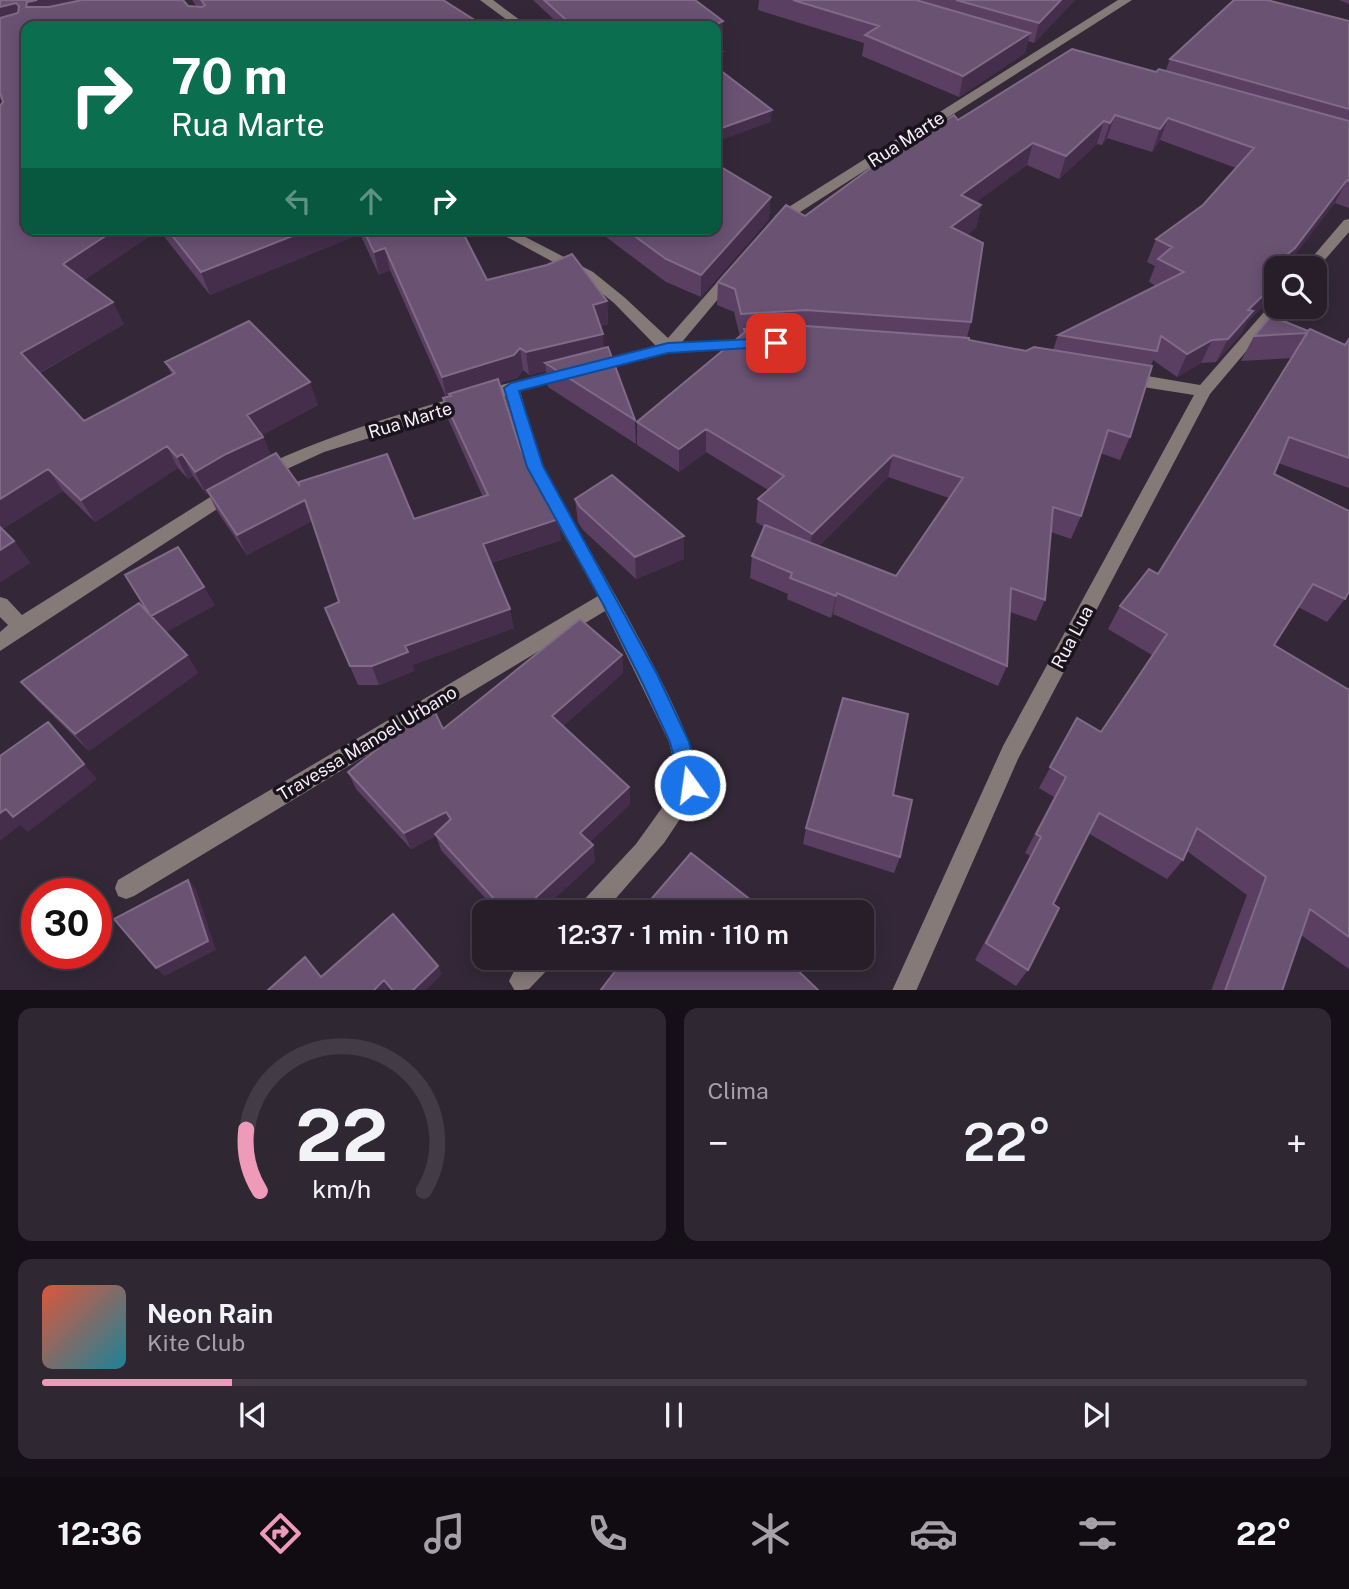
<!DOCTYPE html>
<html lang="pt">
<meta charset="utf-8">
<style>
:root{--surface:#271e2a;--page:#2f2732;--text:#f1f3f6;--muted:#a4a2a8;--line:#433c47;--accent:#ef9ab8}
body{margin:0;font-family:"Public Sans",sans-serif;background:var(--page);color:var(--text);height:100vh;display:flex;flex-direction:column;font-size:26px;white-space:nowrap}
*{box-sizing:border-box;margin:0}
p{font-size:23px;color:var(--muted)}
.icon{flex:none;width:38px;height:38px;fill:none;stroke:currentColor;stroke-width:2;stroke-linecap:round;stroke-linejoin:round}
.map{position:relative;height:990px;overflow:hidden}
.sheet{display:flex;flex-direction:column;gap:18px;padding:18px;background:#151017;flex:1}
.sheet>*{flex:none}
.guide{position:absolute;left:21px;top:21px;width:700px;height:214px;border-radius:14px;box-shadow:0 4px 18px #0003,0 0 0 2px var(--line);background:#0b6e4f;color:#fff;overflow:hidden}
.controls{position:absolute;left:1264px;top:256px;display:grid;gap:14px}
.controls a{display:grid;place-items:center;width:63px;height:63px;border-radius:14px;background:var(--surface);box-shadow:0 4px 18px #0003,0 0 0 2px var(--line);font-size:35px}
.speed{position:absolute;left:21px;top:878px;display:flex;gap:14px;font-size:35px;font-weight:700;text-align:center}
.speed>*{display:grid;place-content:center;width:91px;height:91px;border-radius:50%;background:var(--surface);box-shadow:0 4px 18px #0003,0 0 0 2px var(--line);line-height:1}
.speed .limit{border:10px solid #d22;background:#fff;color:#111}
.pin{position:absolute;display:grid;place-items:center;width:60px;height:60px;color:#fff;margin:-30px;border-radius:14px;box-shadow:0 4px 10px #0006}
.me{position:absolute;width:77px;margin:-38px;rotate:346deg;stroke-linejoin:round;filter:drop-shadow(0 0 5px #0008)}
.turn{display:flex;align-items:center;gap:24px;height:147px;padding:0 35px;font-size:32px}
.turn .icon{width:91px;height:91px;stroke-width:2.5}
.turn b{display:block;font-size:49px;line-height:60px}
.lanes{display:flex;align-items:center;height:66px;padding:0 35px;background:#0003;justify-content:center;gap:35px;direction:ltr}
.lanes .off{opacity:.35}
.big{font-size:52px;font-weight:600;line-height:1.1}
.sheet .widget{flex:1;display:flex;flex-direction:column;justify-content:center;gap:10px;min-width:0;padding:0 24px;border-radius:14px;background:var(--page)}
.sheet .dial{align-items:center;gap:0}
.dial svg{height:182px;overflow:visible;fill:none;stroke:var(--line);stroke-width:7;stroke-linecap:round;text-anchor:middle}
.dial text{fill:var(--text);stroke:none}
.song{display:flex;align-items:center;gap:21px}
.cover{width:84px;height:84px;border-radius:10px;background:linear-gradient(135deg,hsl(10 70% 55%),hsl(190 70% 35%))}
.played{height:7px;border-radius:4px;background:linear-gradient(90deg,var(--accent) 15%,var(--line) 15%)}
.keys{display:flex;justify-content:space-around;direction:ltr}
.heat{display:flex;justify-content:space-between;align-items:center;font-size:38px;direction:ltr}
.sheet .tiles{flex:1;display:grid;gap:18px;grid-template-columns:1fr 1fr}
.widget:last-child{grid-column:span 2}
.trip{position:absolute;left:472px;top:900px;width:402px;height:70px;border-radius:14px;background:var(--surface);box-shadow:0 4px 18px #0003,0 0 0 2px var(--line);font-weight:600;line-height:70px;text-align:center}
.menu{display:flex;height:112px;justify-content:space-around;align-items:center;background:#100c11;color:var(--muted)}
.menu .icon{width:49px;height:49px}
.menu .on{color:var(--accent)}
.menu b{font-size:32px;color:var(--text)}
.map>svg:first-child{display:block}
</style>
<div class="map">
<svg width="1349" height="991" viewBox="0 0 1349 991">
<rect width="100%" height="100%" fill="#342838"/>
<g fill="none" stroke-linecap="round" stroke-linejoin="round">
<path fill="#867a78" fill-rule="evenodd" d="M480,0H493L528,26H515Z
M1118,0H1132L786,221L781,227H771L769,224L776,215Z
M1349,219V232L1315,271L1314,268H1303L1344,220Z
M492,229H510L593,272L624,297L668,338L727,271H737L739,274L682,342L752,339L757,340L760,344L757,348L668,353L520,391C528,416 533,444 544,468C568,519 716,751 698,792L664,843L604,912H577L580,904L636,844L679,784L669,742L605,611L134,896L126,899L118,896L115,888L118,880L598,596L526,467L505,396L324,452L265,479L259,478L256,473L259,468C381,411 525,379 656,346L614,303L583,278Z
M1276,301V306H1284L1282,309L1210,394L1018,759L916,991H892L1003,746L1194,395L1124,384L1116,378L1124,372L1200,385L1272,303Z
M231,484L237,486L240,491L237,496L0,651V632L8,625L0,617V597L7,599L22,615Z
M527,957H556L552,965L529,989L515,991L509,981L513,973Z"/>
</g>
<path fill="#5a3f63" fill-rule="evenodd" d="M0,0L197,7L192,0H443L26,229H461L487,280L607,301L608,324L600,326L604,348L635,420L636,444L548,387L546,371L529,375L523,370L517,378L499,383L520,448L561,540L491,563L514,628L412,665L414,671L379,685H358L325,608L339,602L312,521L247,555L217,511L208,493L206,494L193,476L188,479L178,468L95,522L63,491L2,529L14,541L30,563L0,582V106L3,102L2,100L0,99ZM159,230L210,295L360,234L379,275L390,270L446,397L443,398L448,419L483,497L414,519L299,485L271,456L262,435L318,405L165,362L172,375L84,421L40,373L124,324L84,280Z
M533,0H695L723,21V33L716,37V26H561Z
M759,0H1075L1034,43L1028,41L1025,53L959,97L862,56L864,43L758,10Z
M1339,0H1349V4Z
M1349,21V208L1335,203L1276,268V293L1274,296L1247,322L1241,334L1216,362L1201,363L1177,377L1153,360L1130,437L1120,460L1100,453L1081,516L1071,539L1051,532L1045,600L1036,621L1010,612L1007,666L998,686L833,614L831,618L787,599L788,594L750,578L752,556L764,527L756,522L758,499L768,490L706,452L679,472L637,445V422L740,337L734,312L717,305L718,282L805,216L905,148L958,120L1156,72L1166,70L1170,59ZM1107,138L1152,152L1160,140L1236,168L1203,205L1156,239L1147,262L1155,266L1149,282L1156,286L1058,335L1053,350L1026,351L969,340L967,337L971,322L966,235L976,228L981,205L976,202L1027,165L1059,179L1097,144L1102,145ZM888,477L949,498L896,576L819,546Z
M769,219L701,297L666,282L602,234L601,229H716Z
M1271,316L1345,345L1349,339V488L1278,463L1274,474L1349,511V594H1348L1345,599L1327,622L1298,607L1274,645L1349,690V969L1301,935L1282,991H1211L1247,895L1187,851L1183,860L1167,879L1088,833L1053,904L1028,970L1016,986L975,960L1030,856L1025,853L1054,797L1039,788L1077,718L1101,732L1152,655L1108,629L1120,606L1158,574L1292,358L1241,361L1254,336Z
M575,499L684,559L636,579L583,530L578,522Z
M215,605L166,632L187,655L198,673L89,751L36,699L21,682L150,615Z
M622,655L623,673L563,726L629,787L630,804L590,842L593,845L595,861L540,912H498L441,850L436,836L411,849L356,789L348,772L443,729Z
M806,828L900,857L894,873L803,844Z"/>
<path fill="#442e4b" d="M37,0H137L36,26L26,7L27,2Z
M1061,0H1075L1034,43L1039,23Z
M16,3L25,24H0V7Z
M723,21V33L716,37V26H713Z
M1030,33L1025,53L959,97L963,76Z
M722,51V63L716,65V53Z
M772,110L771,122L716,142V130Z
M1115,115L1107,138L1102,145L1110,123Z
M1168,118L1160,140L1152,152L1160,129Z
M1104,121L1097,144L1059,179L1066,156Z
M1033,143L1027,165L955,218L961,195Z
M1347,180L1335,203L1285,268H1276L1273,266Z
M771,197L769,219L701,297V275Z
M981,205L976,228L946,250L951,227Z
M116,229L159,230L75,286L63,264Z
M310,229H359L360,234L210,295L201,272Z
M385,248L390,270L379,275L374,252Z
M1276,283V293L1274,296L1247,322L1241,334L1216,362L1228,339L1248,310Z
M607,301L608,324L594,328L593,305Z
M113,302L124,324L35,375L21,353Z
M603,334L605,356L545,363L546,371L529,375L526,352Z
M1212,340L1201,363L1177,377L1187,354Z
M520,348L523,370L517,378L447,399L442,377Z
M310,382L318,405L256,438L247,415Z
M706,429V452L679,472V449Z
M263,437L273,459L236,476L206,494L195,472L226,454Z
M167,446L178,468L95,522L81,500Z
M182,454L193,476L188,479L177,457Z
M893,455L888,477L809,556L812,534Z
M48,469L63,491L0,530V499Z
M305,500L313,521L247,555L237,535Z
M559,519L561,540L487,564L483,544Z
M684,536V559L636,579L635,557Z
M14,541L30,563L0,582V550Z
M204,587L215,605L163,634L151,616Z
M837,593L833,614L831,618L836,596Z
M510,609L514,628L412,665L414,671L379,685L372,666L405,646Z
M187,655L198,673L89,751L75,734Z
M622,655L623,673L555,733L552,716Z
M48,722L97,779L28,832L20,825L0,841V813Z
M629,787L630,804L583,849L580,833Z
M446,812L452,828L435,834L436,836L411,849L404,833Z
M593,845L595,861L540,912H520Z
M188,880L196,889L216,950L165,976L156,968Z
M752,901L751,912H744Z
M438,966L442,974L425,991H412Z
M384,980L389,988L386,991H373Z"/>
<path fill="#6a5273" stroke="#806a88" stroke-width="2" d="M0,0H37L27,2L26,7H49L82,0H183L188,6L202,7L205,5L201,0H443L484,26H26V229H116L63,264L113,302L21,353L84,421L175,373L165,362L249,321L310,382L247,415L263,437L226,454L195,472L182,454L177,457L167,446L81,500L48,469L0,499V106L3,102L0,92V18L18,13L19,6L16,3L0,7Z
M544,0H695L723,21L713,26H573Z
M793,0H916L1030,33L963,76L865,35L879,26Z
M956,0H1061L1039,23Z
M1234,0H1267L1349,21V109L1170,59Z
M716,46L722,51L716,53Z
M1072,49L1156,72L1159,69L1349,121V181L1347,180L1295,248L1273,266L1276,268V283L1248,310L1253,311L1228,339L1212,340L1187,354L1161,336L1157,351L1058,335L1184,272L1158,259L1172,247L1156,239L1203,205L1254,148L1168,118L1160,129L1115,115L1110,123L1104,121L1066,156L1033,143L961,195L981,205L951,227L983,243L971,322L806,310L741,314L735,289L718,282L786,205L805,216L902,145L905,148L954,115L958,120Z
M716,67L772,110L716,130Z
M716,164L771,197L701,275L666,259L625,229H716Z
M167,229H310L201,272Z
M363,229H461L487,280L547,265L572,254L607,301L593,305L603,334L526,352L520,348L514,355L442,377L385,248L374,252Z
M1271,316L1308,331L1310,329L1345,345L1349,339V458L1289,437L1274,474L1349,511V591L1345,599L1313,584L1274,645L1349,690V937L1310,909L1282,991H1225L1266,877L1197,828L1183,860L1099,813L1053,904L1059,908L1028,970L986,943L1041,837L1036,834L1066,777L1050,767L1077,718L1101,732L1167,634L1120,606L1149,569L1158,574L1307,333L1254,336Z
M806,326L969,338V340L1026,351L1034,347L1152,366L1130,437L1108,430L1081,516L1053,507L1045,600L1011,588L1007,666L837,593L836,596L790,578L792,573L752,556L765,525L896,576L963,478L893,455L812,534L758,499L784,476L706,429L679,449L637,422L745,332L744,329Z
M608,347L635,420L545,363Z
M498,379L520,448L559,519L483,544L510,609L405,646L408,652L372,666H350L325,608L339,602L305,500L237,535L207,490L276,453L299,485V482L387,454L414,519L488,495L443,398L451,396L449,394Z
M612,475L684,536L635,557L580,507L575,499Z
M0,527L14,541L0,550Z
M178,547L204,587L151,616L187,655L75,734L21,682L139,603L150,615L125,575Z
M580,619L622,655L552,716L629,787L580,833L593,845L520,912H506L435,834L451,819L446,812L404,833L348,772L432,706L443,729Z
M843,698L908,714L893,795L912,800L900,857L806,828Z
M48,722L84,764L13,817L6,809L0,813V756Z
M691,853L752,901L744,912L641,911Z
M188,880L208,941L156,968L114,919Z
M393,914L438,966L412,991H393L384,980L373,991H267L305,957L321,977Z
M626,957H784L819,991H600Z"/>
<path fill="#1a73e8" stroke="#114b97" stroke-width="2" d="M776,338L781,339V346L668,353L519,391L543,466L657,674L689,742L700,785L697,791L690,794L683,791L681,785L670,742L643,684L603,604L527,467L504,388L511,383L668,343Z"/>
<g text-anchor="middle" dominant-baseline="central" stroke-width="7" stroke-linejoin="round" paint-order="stroke">
<g font-size="18" fill="#f5edf8" stroke="#19131b">
<text transform="translate(906 139) rotate(-33)">Rua Marte</text>
<text transform="translate(410 420) rotate(-17)">Rua Marte</text>
<text transform="translate(1072 637) rotate(-62)">Rua Lua</text>
<text transform="translate(367 743) rotate(-31)">Travessa Manoel Urbano</text>
</g>
</g>
</svg>
<div class="controls">
<a><svg class="icon" aria-label="search" viewBox="0 0 24 24"><circle cx="10" cy="10" r="6"/><path d="M15 15l6 6"/></svg></a>
</div>
<div class="speed"><div class="limit">30</div></div>
<div class="pin" style="left:776px;top:343px;background:#d93025"><svg class="icon" aria-label="arrive" viewBox="0 0 24 24"><path d="M6 21V4h12l-3 4 3 4H6"/></svg></div>
<svg class="me" style="left:690px;top:785px" viewBox="-20 -20 40 40"><circle r="17" fill="#1a73e8" stroke="#fff" stroke-width="3"/><path d="M0-11L8 9 0 5-8 9z" fill="#fff"/></svg>
<div class="trip">12:37 · 1 min · 110 m</div>
<div class="guide">
<div class="turn"><svg class="icon" aria-label="right" viewBox="0 0 24 24"><path d="M7 20v-9h11M14 6l5 5-5 5"/></svg><div><b>70 m</b>Rua Marte</div></div>
<div class="lanes"><svg class="icon off" aria-label="left" viewBox="0 0 24 24"><path d="M17 20v-9H6M10 6l-5 5 5 5"/></svg><svg class="icon off" aria-label="ahead" viewBox="0 0 24 24"><path d="M12 20V5M6 11l6-6 6 6"/></svg><svg class="icon" aria-label="right" viewBox="0 0 24 24"><path d="M7 20v-9h11M14 6l5 5-5 5"/></svg></div>
</div>
</div>
<section class="sheet">
<div class="tiles">
<div class="widget dial"><svg viewBox="0 0 100 80">
<path d="M14 69A42 42 0 1 1 86 69"/>
<path d="M14 69A42 42 0 0 1 8 42" stroke="#ef9ab8"/>
<text x="50" y="56" font-size="32" font-weight="700">22</text>
<text x="50" y="72" font-size="11">km/h</text>
</svg></div>
<div class="widget"><p>Clima</p>
<div class="heat"><a>−</a><b class="big">22°</b><a>+</a></div>
</div>
<div class="widget">
<div class="song"><i class="cover"></i><div><b>Neon Rain</b><p>Kite Club</p></div></div>
<div class="played"></div>
<div class="keys"><svg class="icon" aria-label="previous" viewBox="0 0 24 24"><path d="M18 5L8 12l10 7zM5 5v14"/></svg><svg class="icon" aria-label="pause" viewBox="0 0 24 24"><path d="M8 5v14M16 5v14"/></svg><svg class="icon" aria-label="next" viewBox="0 0 24 24"><path d="M6 5l10 7-10 7zM19 5v14"/></svg></div>
</div>
</div>
</section>
<nav class="menu">
<b>12:36</b>
<svg class="icon on" aria-label="directions" viewBox="0 0 24 24"><path d="M12 3l9 9-9 9-9-9zM9 14v-3h6M13 9l2 2-2 2"/></svg>
<svg class="icon" aria-label="music" viewBox="0 0 24 24"><path d="M9 18V5l10-2v13"/><circle cx="6" cy="18" r="3"/><circle cx="16" cy="16" r="3"/></svg>
<svg class="icon" aria-label="phone" viewBox="0 0 24 24"><path d="M5 4h4l2 5-3 2q2 4 5 5l2-3 5 2v4C11 20 4 13 5 4z"/></svg>
<svg class="icon" aria-label="climate" viewBox="0 0 24 24"><path d="M12 3v18M4 7l16 10M4 17L20 7"/></svg>
<svg class="icon" aria-label="car" viewBox="0 0 24 24"><path d="M5 17H2v-5l4-1 3-4h7l3 4 3 1v5h-3M9 17h6M6 11h13"/><circle cx="7" cy="17" r="2"/><circle cx="17" cy="17" r="2"/></svg>
<svg class="icon" aria-label="filters" viewBox="0 0 24 24"><path d="M4 7h16M4 17h16"/><circle cx="9" cy="7" r="2"/><circle cx="15" cy="17" r="2"/></svg>
<b>22°</b>
</nav>
